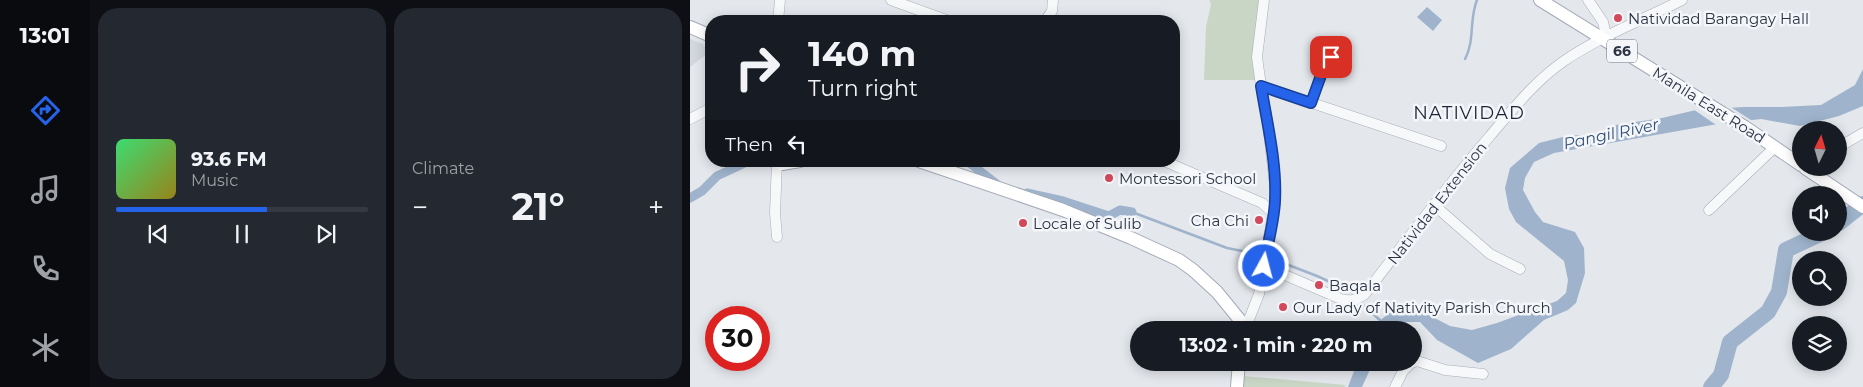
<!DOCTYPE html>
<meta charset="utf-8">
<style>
:root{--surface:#171b24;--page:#242831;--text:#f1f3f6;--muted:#9ea1a6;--line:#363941;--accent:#2563eb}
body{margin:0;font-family:Montserrat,sans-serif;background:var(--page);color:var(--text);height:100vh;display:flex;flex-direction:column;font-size:19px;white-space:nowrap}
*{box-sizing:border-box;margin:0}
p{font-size:16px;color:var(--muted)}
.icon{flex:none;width:28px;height:28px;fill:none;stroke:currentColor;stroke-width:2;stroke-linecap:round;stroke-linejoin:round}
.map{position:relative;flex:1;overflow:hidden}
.details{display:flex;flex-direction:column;gap:8px;padding:8px;background:#0d0f14;width:600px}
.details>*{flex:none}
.guide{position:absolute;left:15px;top:15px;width:475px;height:152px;border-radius:20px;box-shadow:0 2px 12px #0003;background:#171b24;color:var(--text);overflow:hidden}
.needle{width:32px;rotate:5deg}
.fabs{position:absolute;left:1102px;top:121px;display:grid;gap:10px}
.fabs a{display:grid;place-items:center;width:55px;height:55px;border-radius:50%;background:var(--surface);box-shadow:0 2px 12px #0003;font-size:25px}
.speed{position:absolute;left:15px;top:306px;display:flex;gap:10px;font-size:25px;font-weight:700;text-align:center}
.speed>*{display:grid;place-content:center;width:65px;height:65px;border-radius:50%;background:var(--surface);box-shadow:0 2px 12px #0003;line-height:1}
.speed .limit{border:8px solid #d22;background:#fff;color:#111}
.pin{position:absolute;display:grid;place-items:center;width:42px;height:42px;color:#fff;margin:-21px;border-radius:10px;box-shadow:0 2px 8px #0006}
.me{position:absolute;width:55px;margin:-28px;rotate:7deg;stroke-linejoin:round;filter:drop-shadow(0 0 4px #0008)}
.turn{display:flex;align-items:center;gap:18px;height:105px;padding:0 20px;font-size:22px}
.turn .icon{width:65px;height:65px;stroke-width:2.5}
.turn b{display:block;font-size:35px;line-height:42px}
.then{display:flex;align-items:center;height:48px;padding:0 20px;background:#0003;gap:10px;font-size:19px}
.big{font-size:38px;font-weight:700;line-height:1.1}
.details .widget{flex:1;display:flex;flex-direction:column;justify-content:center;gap:8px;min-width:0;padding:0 18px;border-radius:20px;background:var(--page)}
.song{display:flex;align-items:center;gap:15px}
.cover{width:60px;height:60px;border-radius:8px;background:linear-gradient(135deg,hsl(140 70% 55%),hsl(50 70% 35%))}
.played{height:5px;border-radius:2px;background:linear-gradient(90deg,var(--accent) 60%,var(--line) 60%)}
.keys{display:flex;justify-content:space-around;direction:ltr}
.heat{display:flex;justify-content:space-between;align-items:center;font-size:28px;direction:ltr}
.details .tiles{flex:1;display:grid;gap:8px;grid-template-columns:repeat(2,1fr)}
.trip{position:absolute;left:440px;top:321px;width:292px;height:50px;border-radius:25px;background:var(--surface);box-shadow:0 2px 12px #0003;font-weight:700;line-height:50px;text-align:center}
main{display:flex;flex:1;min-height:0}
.tabs{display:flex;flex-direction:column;width:90px;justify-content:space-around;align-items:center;background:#090b0e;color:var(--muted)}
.tabs .icon{width:35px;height:35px}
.tabs .active{color:var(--accent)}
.tabs b{font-size:22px;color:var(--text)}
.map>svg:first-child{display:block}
</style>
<main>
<nav class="tabs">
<b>13:01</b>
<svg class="icon active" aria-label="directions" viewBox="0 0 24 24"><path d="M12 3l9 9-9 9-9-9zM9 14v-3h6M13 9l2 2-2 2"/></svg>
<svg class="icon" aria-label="music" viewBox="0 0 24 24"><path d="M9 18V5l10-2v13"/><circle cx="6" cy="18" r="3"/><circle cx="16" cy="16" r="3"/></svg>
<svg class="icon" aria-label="phone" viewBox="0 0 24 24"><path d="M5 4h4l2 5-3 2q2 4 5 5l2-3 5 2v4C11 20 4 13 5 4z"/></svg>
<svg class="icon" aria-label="climate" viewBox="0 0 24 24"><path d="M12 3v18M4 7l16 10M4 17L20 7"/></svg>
</nav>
<section class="details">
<div class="tiles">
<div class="widget">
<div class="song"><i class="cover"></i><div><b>93.6 FM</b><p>Music</p></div></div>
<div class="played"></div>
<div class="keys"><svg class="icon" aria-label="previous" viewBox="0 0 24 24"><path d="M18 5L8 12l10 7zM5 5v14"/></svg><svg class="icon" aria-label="pause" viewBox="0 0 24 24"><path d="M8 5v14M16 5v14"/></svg><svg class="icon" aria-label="next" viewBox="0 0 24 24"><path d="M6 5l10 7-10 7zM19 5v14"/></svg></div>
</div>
<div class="widget"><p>Climate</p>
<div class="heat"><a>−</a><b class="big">21°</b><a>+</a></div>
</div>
</div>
</section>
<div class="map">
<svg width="1173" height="387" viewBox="0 0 1173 387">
<rect width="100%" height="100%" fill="#e4e7ec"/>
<path fill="#d2d6de" d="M0,39L13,44L18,53L0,67Z"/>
<path fill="#c9d6c5" d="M519,0H572L567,80H514L516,27L521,4Z
M553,376L656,385L654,387H553Z"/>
<path fill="#9fb4cc" d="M737,7L752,20L743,31L727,17Z
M1173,69V106L1149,116L1110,126L1071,119L1022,125L864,153L844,162L835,178L833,190L845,212L853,222L885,232L894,248L895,273L886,303L878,310L854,320L821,349L788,363L747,340L730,322H717L701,330H683L686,324L704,309L735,313L760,326L782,330L807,323L867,301L876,293L878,280L874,261L826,222L819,209L815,188L820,168L849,143L877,136L905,134L926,125L972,118L1006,110L1053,107H1091L1131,105L1165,85Z
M667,363H683L672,387H658Z"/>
<path fill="#e4e7ec" d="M1039,106L1064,122L1029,127L1003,109Z"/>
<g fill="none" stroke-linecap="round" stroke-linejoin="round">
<path stroke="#9fb4cc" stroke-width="2.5" d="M775,59C785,41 779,19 787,0
M442,212L537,248L562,253
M583,259L627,276L662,292
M671,303L692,322"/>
<path stroke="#9fb4cc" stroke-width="9" d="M277,161L308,185
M337,193L373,201L419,216L430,210L442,212
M0,198L12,191L27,176L59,161"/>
<path stroke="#9fb4cc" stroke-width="16" d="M1149,223L1173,204
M1021,387L1031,375L1040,342L1078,312L1089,292L1096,250L1134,232"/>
<defs>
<path id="minor" d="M201,0L259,21
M898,0L913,22L915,31L912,38
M88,21L90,0
M355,21L362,11L363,0
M571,86L751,146
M621,103L634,67L641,57
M0,119L21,108
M1149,147L1173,133
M474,161L572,203L583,213
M744,205L800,254L830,269
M1019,210L1085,147
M87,237L85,213L87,162
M574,266L651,299C662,302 666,300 675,294C716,241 756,187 800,136C823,109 845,81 874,61C911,36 952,20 992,0
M552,329L560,317L569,294L585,202V186L578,125L571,86L567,57L574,0
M705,387L713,371L721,363L727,361L755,370L793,374"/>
<path id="major" d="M850,0L1055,127L1111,165
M0,27L21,36
M87,161L92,164L110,161
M229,161L373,210L441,238L489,260L503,270L527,292L549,319L552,330
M1115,168L1173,207
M547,387L549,362"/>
</defs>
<use href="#minor" stroke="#a9aeb7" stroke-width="11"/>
<use href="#major" stroke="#a3abb8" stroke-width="14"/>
<use href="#minor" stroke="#f7f8fa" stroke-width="10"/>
<use href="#major" stroke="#fff" stroke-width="12"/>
</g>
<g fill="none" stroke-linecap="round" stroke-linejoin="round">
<defs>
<path id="route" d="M574,266C577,245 584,223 585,201C587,163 577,123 571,86L621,103L634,67L641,57"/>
</defs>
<use href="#route" stroke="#184099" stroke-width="12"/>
<use href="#route" stroke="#2563eb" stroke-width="9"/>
</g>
<g fill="#d1495b" stroke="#f4f6f9" stroke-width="2">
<circle cx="928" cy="18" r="5"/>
<circle cx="419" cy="178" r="5"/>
<circle cx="569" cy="220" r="5"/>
<circle cx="333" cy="223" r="5"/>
<circle cx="629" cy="285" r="5"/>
<circle cx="593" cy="307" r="5"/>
</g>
<g text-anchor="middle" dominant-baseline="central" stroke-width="5" stroke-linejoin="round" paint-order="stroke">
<rect fill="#f4f6f9" stroke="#676e7b" stroke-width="1" x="917" y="39.5" width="30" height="23" rx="4"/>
<g font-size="14" font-weight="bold" fill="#2b3445">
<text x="932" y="51">66</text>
</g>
<g font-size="15" fill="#2b3445" stroke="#f4f6f9" text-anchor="start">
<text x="938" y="18">Natividad Barangay Hall</text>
<text x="429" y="178">Montessori School</text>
<text x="559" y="220" text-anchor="end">Cha Chi</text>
<text x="343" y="223">Locale of Sulib</text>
<text x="639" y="285">Baqala</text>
<text x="603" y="307">Our Lady of Nativity Parish Church</text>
</g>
<g font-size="15" fill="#2b3445" stroke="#f4f6f9">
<text transform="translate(1019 105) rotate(32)">Manila East Road</text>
<text transform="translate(747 203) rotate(-52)">Natividad Extension</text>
</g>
<g font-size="16" font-style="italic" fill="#34527a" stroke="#f4f6f9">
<text transform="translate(921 134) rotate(-12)">Pangil River</text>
</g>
<g font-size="18" letter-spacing="1" fill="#1d2536" stroke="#f4f6f9">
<text x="779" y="113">NATIVIDAD</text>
</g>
</g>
</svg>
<div class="fabs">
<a><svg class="needle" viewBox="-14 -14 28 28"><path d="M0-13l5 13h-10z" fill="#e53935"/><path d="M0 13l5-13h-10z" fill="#9ea1a6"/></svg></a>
<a><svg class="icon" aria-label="sound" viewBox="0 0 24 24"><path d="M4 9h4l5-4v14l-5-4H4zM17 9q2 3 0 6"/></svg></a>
<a><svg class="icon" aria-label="search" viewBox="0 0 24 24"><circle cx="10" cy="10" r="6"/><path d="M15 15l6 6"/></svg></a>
<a><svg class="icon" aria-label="layers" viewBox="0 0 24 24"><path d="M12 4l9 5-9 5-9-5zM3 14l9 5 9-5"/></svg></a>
</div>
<div class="speed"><div class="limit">30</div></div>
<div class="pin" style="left:641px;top:57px;background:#d93025"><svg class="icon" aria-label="arrive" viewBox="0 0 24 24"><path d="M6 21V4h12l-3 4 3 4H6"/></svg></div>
<svg class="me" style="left:574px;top:266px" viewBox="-20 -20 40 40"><circle r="17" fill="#2563eb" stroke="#fff" stroke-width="3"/><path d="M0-11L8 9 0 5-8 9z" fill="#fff"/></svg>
<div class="trip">13:02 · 1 min · 220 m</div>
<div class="guide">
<div class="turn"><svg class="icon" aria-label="right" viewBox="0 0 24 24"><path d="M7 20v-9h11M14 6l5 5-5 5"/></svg><div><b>140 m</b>Turn right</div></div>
<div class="then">Then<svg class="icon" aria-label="left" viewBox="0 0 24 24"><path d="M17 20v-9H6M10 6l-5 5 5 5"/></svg></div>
</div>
</div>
</main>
